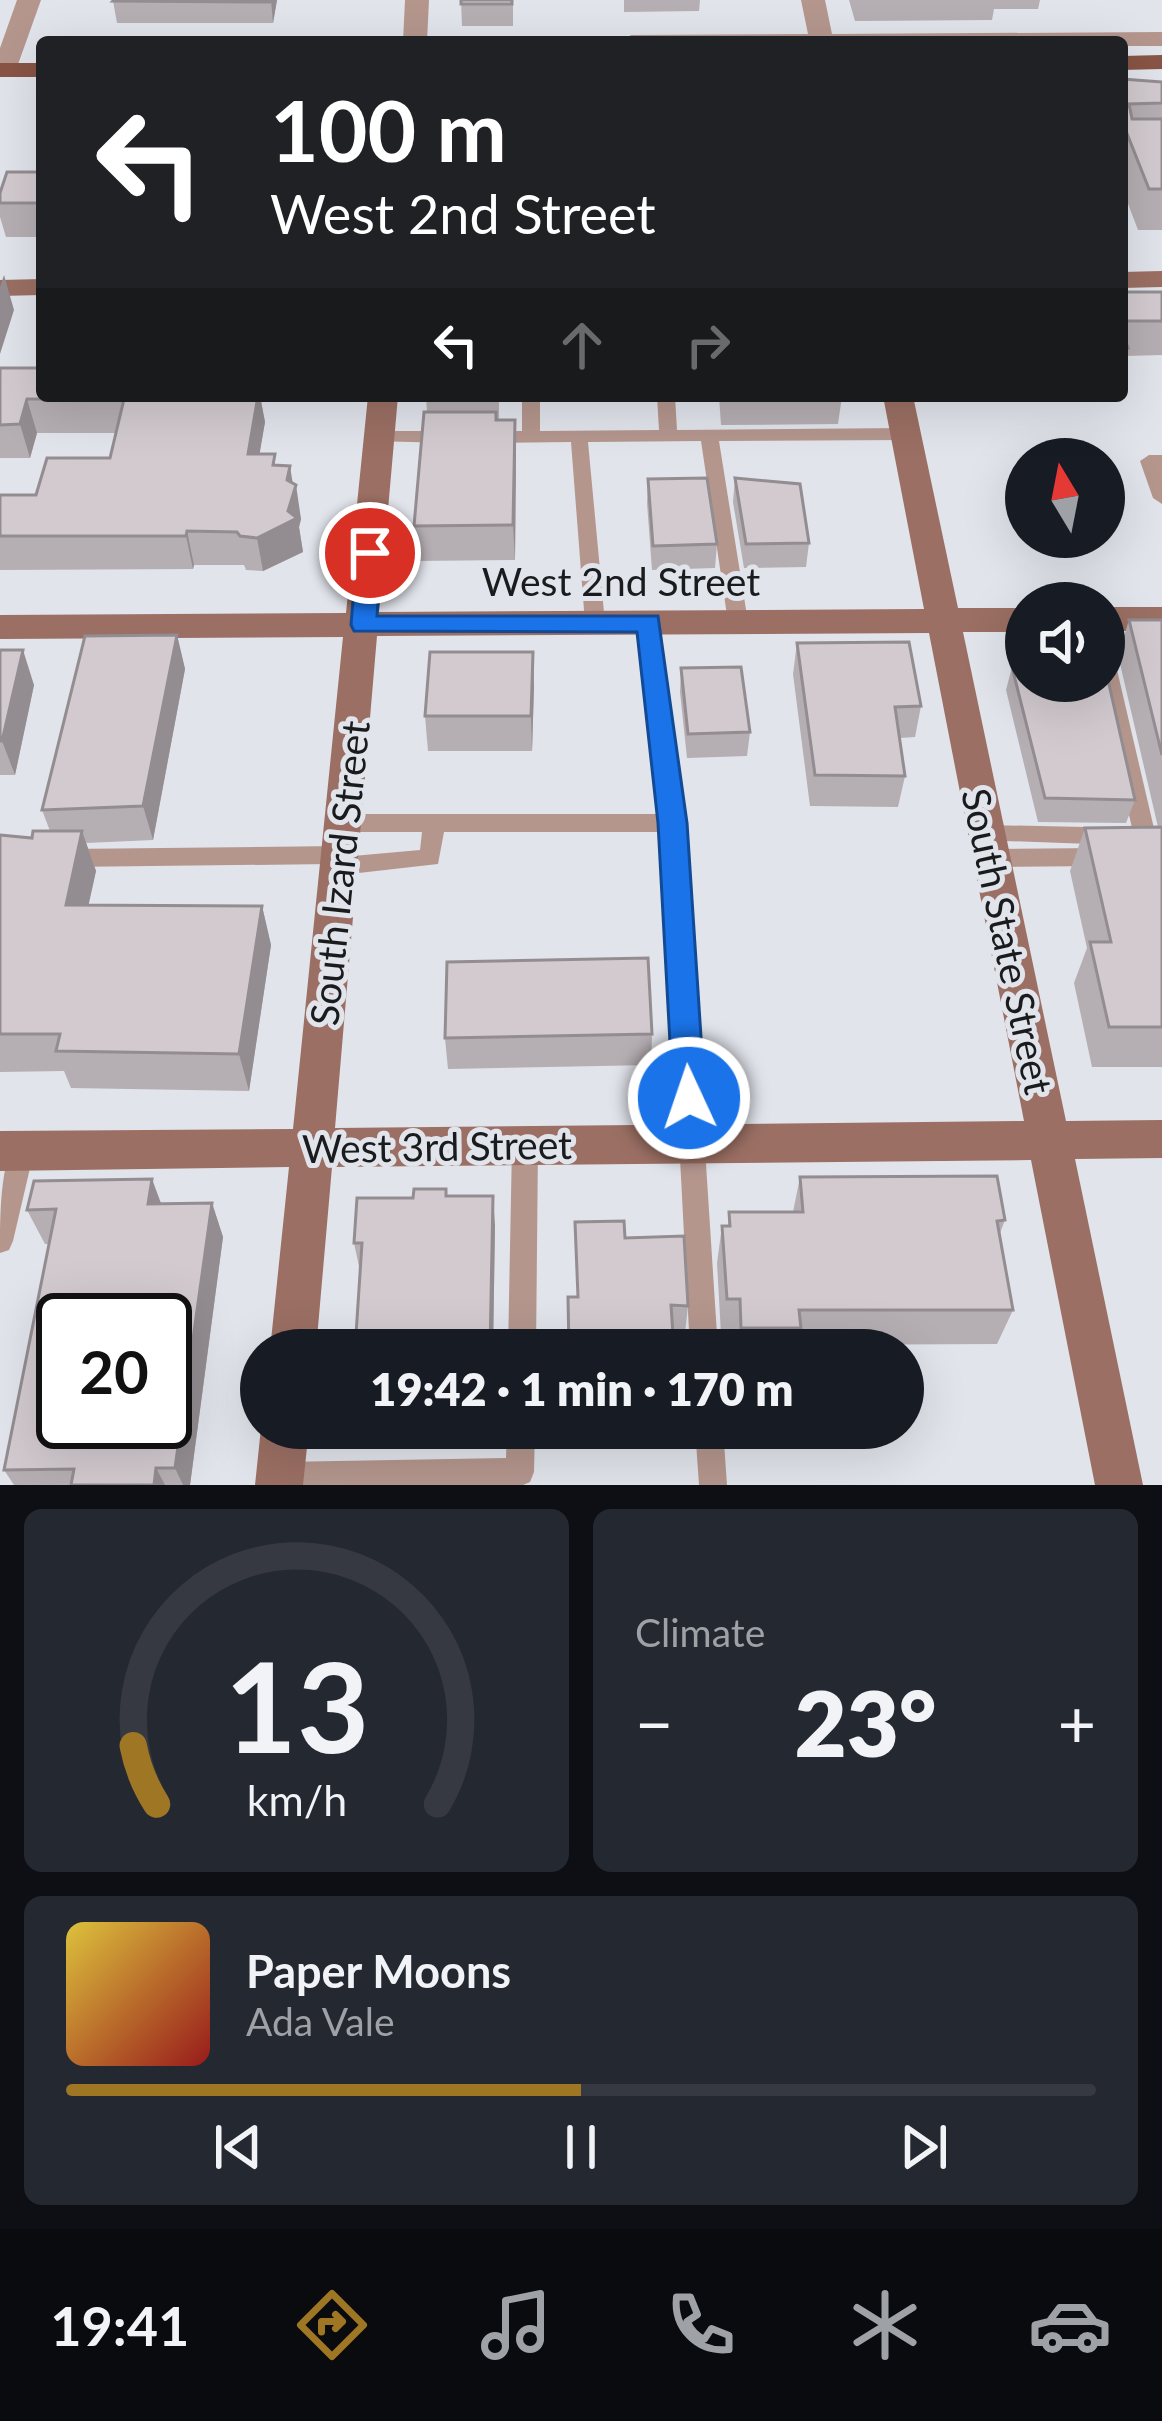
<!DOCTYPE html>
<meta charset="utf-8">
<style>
:root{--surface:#171b24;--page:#242831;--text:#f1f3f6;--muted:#9ea1a6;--line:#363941;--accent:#9e7624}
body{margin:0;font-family:Lato,sans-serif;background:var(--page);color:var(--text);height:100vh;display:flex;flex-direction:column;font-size:45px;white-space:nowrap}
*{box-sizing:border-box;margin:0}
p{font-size:39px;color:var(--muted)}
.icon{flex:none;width:66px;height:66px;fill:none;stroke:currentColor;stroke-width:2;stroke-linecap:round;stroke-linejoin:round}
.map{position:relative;height:1485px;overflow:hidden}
.drawer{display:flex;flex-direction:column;gap:24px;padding:24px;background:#0d0f14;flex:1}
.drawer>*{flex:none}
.banner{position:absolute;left:36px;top:36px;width:1092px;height:366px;border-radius:12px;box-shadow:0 12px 48px #0002;background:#202124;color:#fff;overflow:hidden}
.needle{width:78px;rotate:350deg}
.controls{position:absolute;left:1005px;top:438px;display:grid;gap:24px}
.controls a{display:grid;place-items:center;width:120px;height:120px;border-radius:50%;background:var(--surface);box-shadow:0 12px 48px #0002;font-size:60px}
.speed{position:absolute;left:36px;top:1293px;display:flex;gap:24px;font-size:60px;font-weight:700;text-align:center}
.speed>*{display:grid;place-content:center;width:156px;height:156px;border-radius:50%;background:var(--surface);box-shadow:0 12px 48px #0002;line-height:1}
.speed .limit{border:6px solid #111;border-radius:18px;background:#fff;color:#111}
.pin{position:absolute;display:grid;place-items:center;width:102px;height:102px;color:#fff;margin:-51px;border:6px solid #fff;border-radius:50%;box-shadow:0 3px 12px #0007}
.me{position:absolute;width:132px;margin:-66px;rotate:357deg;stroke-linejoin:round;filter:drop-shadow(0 0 9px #0008)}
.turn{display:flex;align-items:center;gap:42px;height:252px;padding:0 36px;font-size:54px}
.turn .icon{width:156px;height:156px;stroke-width:2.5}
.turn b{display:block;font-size:84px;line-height:102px}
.lanes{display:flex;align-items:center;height:114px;padding:0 36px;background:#0003;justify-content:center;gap:60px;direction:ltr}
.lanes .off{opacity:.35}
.big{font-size:90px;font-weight:800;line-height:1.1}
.drawer .tile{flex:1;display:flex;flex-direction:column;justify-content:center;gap:18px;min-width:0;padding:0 42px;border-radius:18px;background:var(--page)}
.drawer .dial{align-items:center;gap:0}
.dial svg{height:312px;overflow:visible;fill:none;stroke:var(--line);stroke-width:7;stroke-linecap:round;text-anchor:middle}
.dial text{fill:var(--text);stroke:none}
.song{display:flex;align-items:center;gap:36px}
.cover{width:144px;height:144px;border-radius:18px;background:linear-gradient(135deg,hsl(50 70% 55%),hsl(0 70% 35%))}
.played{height:12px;border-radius:6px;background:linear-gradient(90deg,var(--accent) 50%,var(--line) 50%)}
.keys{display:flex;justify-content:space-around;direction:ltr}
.heat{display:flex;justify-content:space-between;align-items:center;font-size:66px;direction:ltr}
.drawer .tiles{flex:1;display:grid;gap:24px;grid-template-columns:1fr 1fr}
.tile:last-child{grid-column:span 2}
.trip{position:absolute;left:240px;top:1329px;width:684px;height:120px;border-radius:60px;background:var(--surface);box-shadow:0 12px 48px #0002;font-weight:800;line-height:120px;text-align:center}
.dock{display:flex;height:192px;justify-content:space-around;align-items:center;background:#090b0e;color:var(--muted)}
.dock .icon{width:84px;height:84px}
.dock .active{color:var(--accent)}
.dock b{font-size:54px;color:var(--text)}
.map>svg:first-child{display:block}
</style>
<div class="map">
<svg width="1162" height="1485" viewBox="0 0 1162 1485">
<rect width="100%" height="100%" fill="#e1e4eb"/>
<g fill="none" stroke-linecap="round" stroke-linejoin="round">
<path fill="#b4968d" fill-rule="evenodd" d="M522,396H540V431L659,430L657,396H675L677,430L905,428L914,434L905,440L719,441L748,622L738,629L728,622L701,441L588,442L605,623L595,630L585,623L571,442L486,443L477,437L486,431H522Z
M379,431H449L458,437L449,443L373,441V433Z
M1149,455H1162V504L1153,498L1140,461Z
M649,616L659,623L684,823L718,1350H690L663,832H444L438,864L341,875L333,872L331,864L67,867L59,864L56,858L59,852L67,849L342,846L350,849L353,856L420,850L422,832H343L335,829L332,823L335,817L343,814H661L639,623Z
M1104,650L1114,657L1156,837L1153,843L1145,846L979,840L976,834L979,828L987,825L1132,828L1099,681H1104Z
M1101,848L1109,851L1112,857L1109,863L1101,866L992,867L984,864L981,858L984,852L992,849Z
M525,1135L534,1138L538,1146L536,1350H508L512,1146L516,1138Z
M21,1140L30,1143L34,1151L13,1241L9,1250L0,1253C0,1216 0,1178 12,1143Z
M507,1428H535L534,1472L530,1482L523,1485H270L267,1476L271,1466L281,1462L506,1458Z
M695,1428H723L727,1485H699Z"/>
<path fill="#b4968d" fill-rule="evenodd" d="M17,0H41L16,70L4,77L0,76V48Z
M405,0H429L427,42H403Z
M801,0H825L832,34L1162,32V46H1122V42H619L631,35L808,34Z"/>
<path fill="#9b6f63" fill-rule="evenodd" d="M1162,271V287L1122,288V272Z
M42,279V295L0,296V280Z
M368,396H398L379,612L924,609L883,396H913L958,608H1026V632H963L1066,1121L1162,1120V1158L1075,1159L1143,1485H1095L1031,1160L332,1167L316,1350H270L289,1167L0,1171V1131L293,1129L343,637L0,639V615L346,613ZM929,633L1024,1121L335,1128L377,636Z
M1104,607H1162V631H1104Z
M261,1428H309L303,1485H255Z"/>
<path fill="#885445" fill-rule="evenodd" d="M1162,55V69L1122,70V56Z
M0,63H42V77H0Z"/>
</g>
<path fill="#b5aeb2" d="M277,0L273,23H117L113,1Z
M461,0H513V26H462Z
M624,0H700L699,11L624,12Z
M849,0H1040L1038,9H994L992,20L855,21Z
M1122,79L1162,82V230H1138L1122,188Z
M42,172V237H6L0,217V193Z
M1122,292H1162V355L1125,356L1122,368Z
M0,368L42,396H260L265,422L259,454L277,465L293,483L301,519L299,527L303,552L263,571L246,570L244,565H194L193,569L0,570V495H36L110,458L116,433H37L30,458H0Z
M426,396H499V420L516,455L515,560L417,561L414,526L427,412Z
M719,396H842L838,424L721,425Z
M735,478L809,543L806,567L744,568L733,502Z
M648,479L717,544L715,568L652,570L647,503Z
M1129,620H1162V1067H1092L1074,983L1087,948L1070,871L1085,828L1158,827L1118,655Z
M177,635L185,669L153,840L86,843L96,871L88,905L262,906L271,945L249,1091L71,1088L64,1071L0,1072V835L32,838L50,831L42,810Z
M797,643L921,706L915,737L900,738L905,776L898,807L810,806L793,674Z
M0,650L34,685L15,775H0Z
M1012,667L1135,800L1126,823L1038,822L1006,690Z
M681,668L750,732L747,756L687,758L680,692Z
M534,686L532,751H428L425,716Z
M652,1034L651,1065L448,1069L445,1038Z
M800,1177L1005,1220L1000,1233L1013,1310L997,1344L797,1345L796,1350H735L734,1334H721L717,1263L722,1226H728L729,1212H793Z
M446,1189L447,1196L495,1225L493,1350H354L360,1271L354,1243L413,1198Z
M161,1203H212L223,1237L190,1485H14L4,1470L49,1244H45L27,1210Z
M625,1238L688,1306L685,1333H673L577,1297Z
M353,1428H491V1438L356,1440Z"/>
<path fill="#938d91" d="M271,0H277L273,23Z
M4,275L14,310L0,354V287Z
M258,396H260L265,422L254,487L248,454Z
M27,399L37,433L30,458L20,424Z
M515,420L516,455L515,560L513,525Z
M290,466L294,491L296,485L301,519L299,527L303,552L263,571L257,538L288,511L287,480Z
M187,531L194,565L193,569L186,536Z
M177,635L185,669L153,840L143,806Z
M23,650L34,685L15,775L2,741Z
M533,652L534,686L532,751L531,716Z
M82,831L96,871L80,944L66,905Z
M262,906L271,945L249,1091L239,1054Z
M152,1179L165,1214L148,1204Z
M493,1196L495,1225L493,1350H490Z
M212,1203L223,1237L190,1485H183L175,1468Z
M156,1468L165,1485H154Z"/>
<path fill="#d2cacf" stroke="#938d91" stroke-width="3" fill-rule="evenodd" d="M114,0H271L270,2L113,1Z
M461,0H512V4H461Z
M1122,79L1162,82V103L1129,104L1132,119H1162V189H1149L1122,121Z
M7,172H42V203H0V193Z
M1122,292H1162V321H1122Z
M1122,331L1128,348H1122Z
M0,368H42V396H258L248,454H275L273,465L290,466L287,480L296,485L288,511L297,518L257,538L240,536L237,532L187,531L186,536H0V495H36L47,458H110L124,399H27L20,424L0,425Z
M424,412H496V420H515L513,525L414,526Z
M707,478L717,544L653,546L648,479Z
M735,478L800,484L809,543L746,544Z
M1129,620H1162V755Z
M177,635L143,806L42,810L85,636Z
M909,642L921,706L895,707L905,776L815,775L797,643Z
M0,650H23L2,741H0Z
M430,652H533L531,716H425Z
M1104,662L1135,800L1045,798L1012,667H1026V681H1104Z
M741,667L750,732L688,734L681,668Z
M1162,827V1027H1109L1090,942H1111L1085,828Z
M33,831H82L66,905L262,906L239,1054L56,1051L60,1034H0V835L32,838Z
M648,958L652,1034L445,1038L447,962Z
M997,1176L1005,1220L997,1221L1013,1310H799L801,1328H741L740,1299H727L722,1226H730L729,1212H803L800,1177Z
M152,1179L148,1204L212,1203L175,1468H156L154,1485H71L74,1469L4,1470L56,1209L27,1210L34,1181ZM63,1320H165V1422H63Z
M414,1189H446V1196H493L490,1350H355L362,1243H354L357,1198H413Z
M624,1221L625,1238L684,1236L688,1306L671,1305L674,1350H569L568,1297H578L575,1222Z"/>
<path fill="#1a73e8" stroke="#114b97" stroke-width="3" d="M370,544L382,553L377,616H658L687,823L705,1098L700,1108L689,1112L678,1108L673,1098L658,823L637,632L354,631L351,625L357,553Z"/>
<g text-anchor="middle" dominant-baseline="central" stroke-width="10" stroke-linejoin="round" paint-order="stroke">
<g font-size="39" fill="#1a1b1d" stroke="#e1e4eb">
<text x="621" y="581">West 2nd Street</text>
<text transform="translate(339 873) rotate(-84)">South Izard Street</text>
<text transform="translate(1008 941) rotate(78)">South State Street</text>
<text transform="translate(437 1146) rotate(-1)">West 3rd Street</text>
</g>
</g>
</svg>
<div class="controls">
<a><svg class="needle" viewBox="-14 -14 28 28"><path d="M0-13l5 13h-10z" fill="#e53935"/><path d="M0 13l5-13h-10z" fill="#9ea1a6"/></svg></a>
<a><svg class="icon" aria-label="sound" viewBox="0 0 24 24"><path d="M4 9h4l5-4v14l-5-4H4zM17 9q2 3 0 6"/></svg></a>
</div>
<div class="speed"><div class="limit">20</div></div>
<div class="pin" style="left:370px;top:553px;background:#d93025"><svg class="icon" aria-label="arrive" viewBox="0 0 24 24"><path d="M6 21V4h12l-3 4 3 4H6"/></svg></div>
<svg class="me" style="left:689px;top:1098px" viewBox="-20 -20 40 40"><circle r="17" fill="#1a73e8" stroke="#fff" stroke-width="3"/><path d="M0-11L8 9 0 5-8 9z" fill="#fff"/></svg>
<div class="trip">19:42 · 1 min · 170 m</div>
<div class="banner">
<div class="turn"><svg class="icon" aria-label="left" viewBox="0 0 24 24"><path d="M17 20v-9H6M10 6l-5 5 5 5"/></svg><div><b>100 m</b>West 2nd Street</div></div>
<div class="lanes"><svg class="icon" aria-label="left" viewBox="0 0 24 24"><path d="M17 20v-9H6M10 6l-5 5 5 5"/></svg><svg class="icon off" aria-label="ahead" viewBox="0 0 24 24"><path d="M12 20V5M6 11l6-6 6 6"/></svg><svg class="icon off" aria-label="right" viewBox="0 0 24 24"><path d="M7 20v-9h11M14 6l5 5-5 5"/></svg></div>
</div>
</div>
<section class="drawer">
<div class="tiles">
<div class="tile dial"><svg viewBox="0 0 100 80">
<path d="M14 69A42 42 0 1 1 86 69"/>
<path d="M14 69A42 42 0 0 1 8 54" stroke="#9e7624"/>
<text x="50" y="56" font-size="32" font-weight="700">13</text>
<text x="50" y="72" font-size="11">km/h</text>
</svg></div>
<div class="tile"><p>Climate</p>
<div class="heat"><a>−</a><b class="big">23°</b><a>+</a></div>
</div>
<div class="tile">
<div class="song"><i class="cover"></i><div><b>Paper Moons</b><p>Ada Vale</p></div></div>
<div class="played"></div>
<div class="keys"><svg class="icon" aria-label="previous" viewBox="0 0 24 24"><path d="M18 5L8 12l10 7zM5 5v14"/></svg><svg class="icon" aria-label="pause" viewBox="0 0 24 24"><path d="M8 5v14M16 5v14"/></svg><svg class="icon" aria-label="next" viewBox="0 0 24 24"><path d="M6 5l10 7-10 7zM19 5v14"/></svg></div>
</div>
</div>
</section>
<nav class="dock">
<b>19:41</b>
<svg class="icon active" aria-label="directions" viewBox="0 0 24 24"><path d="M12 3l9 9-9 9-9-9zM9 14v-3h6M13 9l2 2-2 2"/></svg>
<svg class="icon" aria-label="music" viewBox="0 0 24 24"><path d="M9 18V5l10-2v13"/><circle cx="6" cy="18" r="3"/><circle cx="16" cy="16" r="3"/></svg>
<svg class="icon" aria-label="phone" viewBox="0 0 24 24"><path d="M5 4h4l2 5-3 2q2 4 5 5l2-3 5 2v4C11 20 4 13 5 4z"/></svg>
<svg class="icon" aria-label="climate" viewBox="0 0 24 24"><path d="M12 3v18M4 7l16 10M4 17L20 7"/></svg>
<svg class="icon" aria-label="car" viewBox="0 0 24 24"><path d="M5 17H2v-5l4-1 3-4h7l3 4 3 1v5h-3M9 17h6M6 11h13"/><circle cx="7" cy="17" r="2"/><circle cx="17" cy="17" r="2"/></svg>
</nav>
